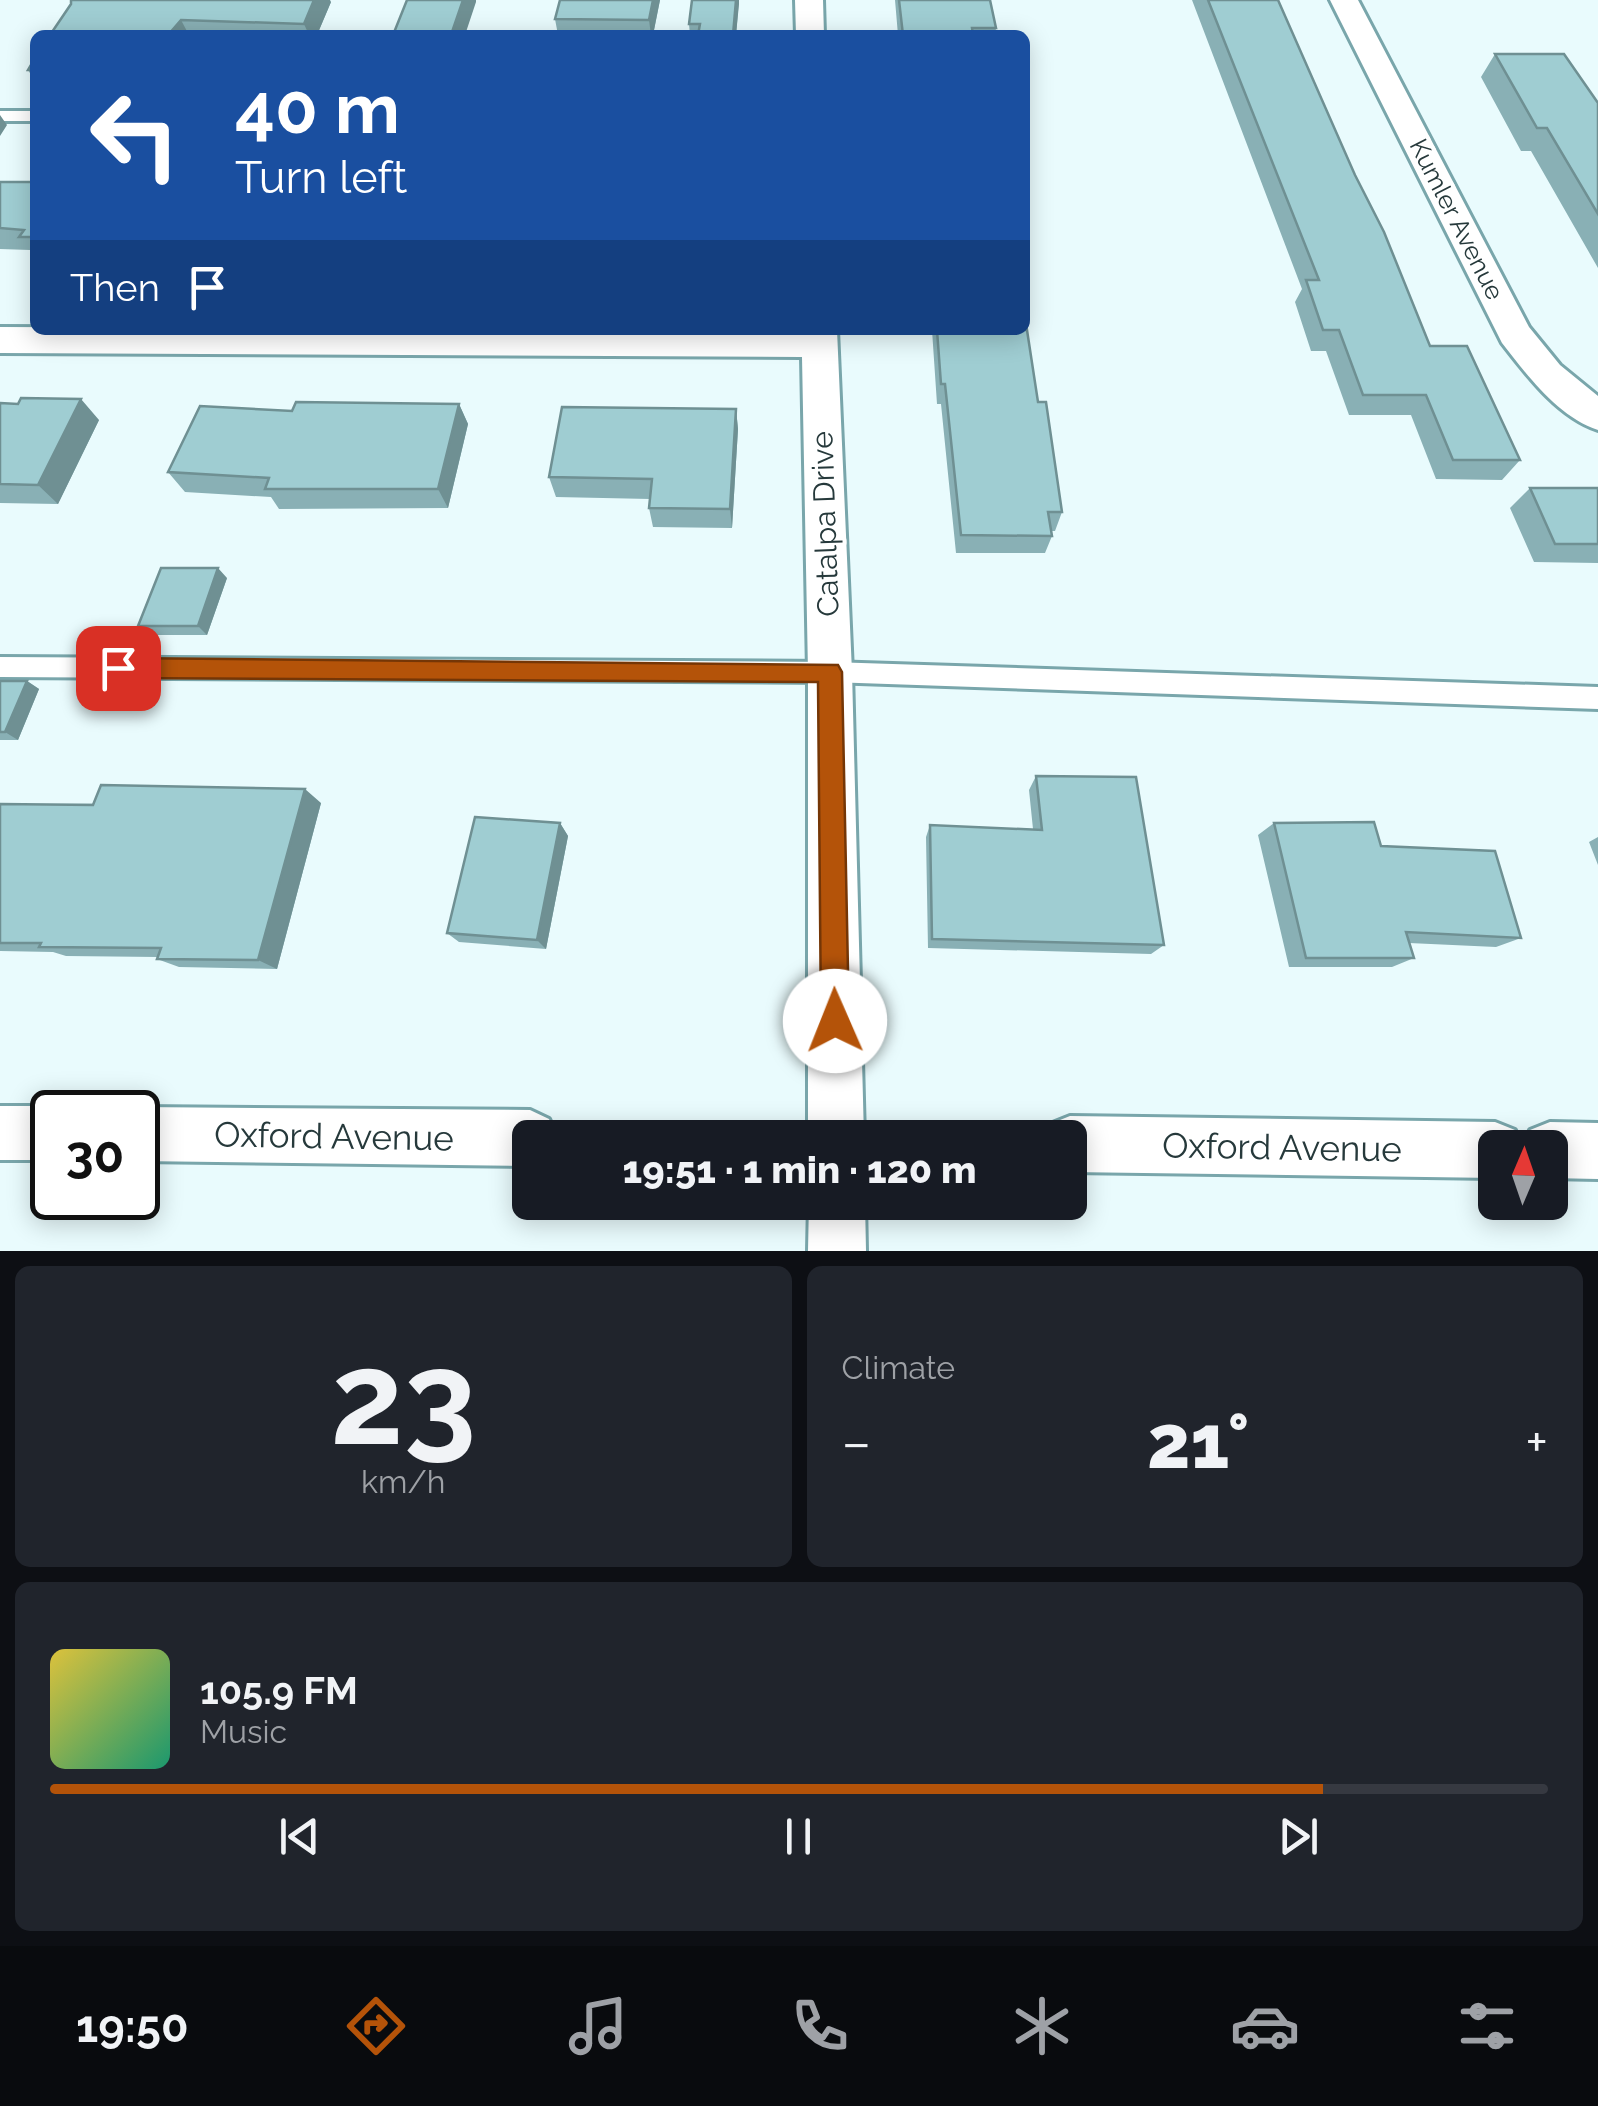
<!DOCTYPE html>
<meta charset="utf-8">
<style>
:root{--surface:#171b24;--page:#20242c;--text:#f1f3f6;--muted:#9ea1a6;--line:#363941;--accent:#b45309}
body{margin:0;font-family:Raleway,sans-serif;background:var(--page);color:var(--text);height:100vh;display:flex;flex-direction:column;font-size:38px;white-space:nowrap}
*{box-sizing:border-box;margin:0}
p{font-size:32px;color:var(--muted)}
.icon{flex:none;width:55px;height:55px;fill:none;stroke:currentColor;stroke-width:2;stroke-linecap:round;stroke-linejoin:round}
.map{position:relative;height:1251px;overflow:hidden}
.side{display:flex;flex-direction:column;gap:15px;padding:15px;background:#0d0f14;flex:1}
.side>*{flex:none}
.top-card{position:absolute;left:30px;top:30px;width:1000px;height:305px;border-radius:15px;box-shadow:0 5px 25px #0003;background:#1a4fa0;color:#fff;overflow:hidden}
.needle{width:65px;rotate:2deg}
.controls{position:absolute;left:1478px;top:1130px;display:grid;gap:20px}
.controls a{display:grid;place-items:center;width:90px;height:90px;border-radius:15px;background:var(--surface);box-shadow:0 5px 25px #0003;font-size:50px}
.speed{position:absolute;left:30px;top:1090px;display:flex;gap:20px;font-size:50px;font-weight:700;text-align:center}
.speed>*{display:grid;place-content:center;width:130px;height:130px;border-radius:50%;background:var(--surface);box-shadow:0 5px 25px #0003;line-height:1}
.speed .limit{border:5px solid #111;border-radius:15px;background:#fff;color:#111}
.pin{position:absolute;display:grid;place-items:center;width:85px;height:85px;color:#fff;margin:-42px;border-radius:20px;box-shadow:0 5px 15px #0006}
.me{position:absolute;width:110px;margin:-55px;rotate:359deg;stroke-linejoin:round;filter:drop-shadow(0 0 8px #0008)}
.turn{display:flex;align-items:center;gap:35px;height:210px;padding:0 40px;font-size:45px}
.turn .icon{width:130px;height:130px;stroke-width:2.5}
.turn b{display:block;font-size:70px;line-height:85px}
.then{display:flex;align-items:center;height:95px;padding:0 40px;background:#0003;gap:20px;font-size:38px}
.big{font-size:75px;font-weight:800;line-height:1.1}
.side .tile{flex:1;display:flex;flex-direction:column;justify-content:center;gap:15px;min-width:0;padding:0 35px;border-radius:15px;background:var(--page)}
.side .dial{align-items:center;gap:0}
.dial b{font-size:130px;line-height:1}
.song{display:flex;align-items:center;gap:30px}
.cover{width:120px;height:120px;border-radius:15px;background:linear-gradient(135deg,hsl(50 70% 55%),hsl(160 70% 35%))}
.played{height:10px;border-radius:5px;background:linear-gradient(90deg,var(--accent) 85%,var(--line) 85%)}
.keys{display:flex;justify-content:space-around;direction:ltr}
.heat{display:flex;justify-content:space-between;align-items:center;font-size:55px;direction:ltr}
.side .tiles{flex:1;display:grid;gap:15px;grid-template-columns:1fr 1fr}
.tile:last-child{grid-column:span 2}
.trip{position:absolute;left:512px;top:1120px;width:575px;height:100px;border-radius:15px;background:var(--surface);box-shadow:0 5px 25px #0003;font-weight:800;line-height:100px;text-align:center}
.dock{display:flex;height:160px;justify-content:space-around;align-items:center;background:#090b0e;color:var(--muted)}
.dock .icon{width:70px;height:70px}
.dock .active{color:var(--accent)}
.dock b{font-size:45px;color:var(--text)}
.map>svg:first-child{display:block}
</style>
<div class="map">
<svg width="1598" height="1251" viewBox="0 0 1598 1251">
<rect width="100%" height="100%" fill="#e9fbfd"/>
<g fill="none" stroke-linecap="round" stroke-linejoin="round">
<defs>
<path id="lane" d="M0,111H35V121H0Z
M0,657L830,662L1598,687V709L830,682L0,677Z"/>
<path id="street" d="M795,0H823L824,35H796Z
M1330,0H1358L1529,327L1560,365L1598,396V430C1558,417 1527,375 1502,343Z
M0,327L837,330L852,672L864,1138H808V672L802,357L0,353Z
M0,1106H52L69,1112H52V1160H0Z
M138,1107L530,1110L549,1119L557,1138H530V1166L138,1161V1112H124Z
M1070,1116L1495,1122L1515,1130L1522,1148H1495V1178L1070,1172V1138H1045L1050,1124Z
M1550,1122L1598,1123V1179L1550,1178V1148H1523L1530,1130Z
M809,1202H865L866,1251H808Z"/>
</defs>
<use href="#lane" stroke="#79a6ab" stroke-width="6"/>
<use href="#street" stroke="#79a6ab" stroke-width="6"/>
<use href="#lane" fill="#fff" fill-rule="evenodd"/>
<use href="#street" fill="#fff" fill-rule="evenodd"/>
</g>
<path fill="#89b0b5" d="M560,0H660L653,35H558L555,19Z
M692,0H739L736,35H690L689,24Z
M895,0H990L996,28L995,35H898Z
M1192,0H1278L1430,346L1520,460L1502,480L1436,479L1411,415H1349L1326,351H1311L1295,302L1302,289Z
M331,2L317,35H50Z
M1495,54L1598,103V268L1531,151H1521L1481,77Z
M35,58V81L28,70Z
M0,182H35V256L30,250L0,249Z
M932,330H1025L1038,402L1062,512L1055,531H1051L1052,536L1045,553H956L941,404H937Z
M0,403L99,420L58,504L0,503Z
M459,404L468,424L448,508L279,509L271,497L185,492L168,472L292,411Z
M736,409L738,429L732,528L653,527L649,508L650,499L556,497L549,477Z
M1530,488H1598V563L1534,562L1510,508Z
M227,578L207,635H148L138,626Z
M0,681H27L39,689L18,740H0Z
M1036,776L1164,945L1151,954L928,948L926,837L930,825L1033,829L1029,790Z
M321,803L277,969L179,967L157,959L158,957L66,956L53,952L0,951V804Z
M560,823L568,836L546,949L459,942L447,933Z
M1274,823L1381,846L1521,938L1496,947L1409,943L1414,958L1392,967H1289L1258,835Z
M1598,837V865L1589,842Z"/>
<path fill="#6f9093" d="M314,0H330L331,2L317,35H309L304,24Z
M463,0H476V2L465,35H451Z
M653,0H660L653,35H651L649,20Z
M736,0H739V4L736,35H733Z
M181,20L189,35H168Z
M0,115L7,125L0,136Z
M81,399L99,420L58,504L38,485Z
M459,404L468,424L448,508L438,489Z
M736,409L738,429L732,528L730,509Z
M218,568L227,578L207,635L198,626Z
M27,681L39,689L18,740L5,732Z
M305,789L321,803L277,969L258,960Z
M560,823L568,836L546,949L537,940Z"/>
<path fill="#9fcdd2" stroke="#6f9093" stroke-width="2.5" d="M71,0H314L304,24L181,20L168,35H50L71,4Z
M407,0H463L451,35H393Z
M560,0H653L649,20L555,19Z
M692,0H736L733,35H698L700,24H689Z
M899,0H990L996,28H972L973,35H903Z
M1208,0H1278L1355,175L1384,232L1430,346H1467L1520,460H1453L1426,395H1363L1339,330H1323L1306,280H1319Z
M1495,54H1564L1598,103V214L1547,128H1537Z
M35,58V70H28Z
M0,182H35V237H19L24,230L0,228Z
M1025,317L1038,402H1046L1062,512H1048L1052,536L961,535L945,384H941L937,330H1025Z
M21,398L81,399L38,485L0,484V403L18,404Z
M296,402L459,404L438,489H265L269,478L168,472L200,406L292,411Z
M562,407L736,409L730,509L649,508L652,479L549,477Z
M1530,488H1598V544H1555Z
M161,568H218L198,626H138Z
M0,681H27L5,732H0Z
M1036,776L1136,777L1164,945L932,939L930,825L1042,830Z
M101,785L305,789L258,960L157,959L161,948L39,947L41,943H0V804L93,805Z
M475,817L560,823L537,940L447,933Z
M1374,822L1381,846L1495,851L1521,938L1406,932L1414,958H1306L1274,823Z"/>
<path fill="#b45309" stroke="#753606" stroke-width="2.5" d="M118,658L838,665L842,672L849,1021L845,1031L835,1035L825,1031L821,1021L818,682L118,678L110,675L107,668L110,661Z"/>
<g text-anchor="middle" dominant-baseline="central" stroke-width="8" stroke-linejoin="round" paint-order="stroke">
<g font-size="25" fill="#26393b" stroke="#fff">
<text transform="translate(1457 219) rotate(63)">Kumler Avenue</text>
</g>
<g font-size="30" fill="#26393b" stroke="#fff">
<text transform="translate(825 524) rotate(-92)">Catalpa Drive</text>
</g>
<g font-size="35" fill="#26393b" stroke="#fff">
<text transform="translate(334 1136) rotate(1)">Oxford Avenue</text>
<text transform="translate(1282 1147) rotate(1)">Oxford Avenue</text>
</g>
</g>
</svg>
<div class="controls">
<a><svg class="needle" viewBox="-14 -14 28 28"><path d="M0-13l5 13h-10z" fill="#e53935"/><path d="M0 13l5-13h-10z" fill="#9ea1a6"/></svg></a>
</div>
<div class="speed"><div class="limit">30</div></div>
<div class="pin" style="left:118px;top:668px;background:#d93025"><svg class="icon" aria-label="arrive" viewBox="0 0 24 24"><path d="M6 21V4h12l-3 4 3 4H6"/></svg></div>
<svg class="me" style="left:835px;top:1021px" viewBox="-20 -20 40 40"><circle r="19" fill="#fff"/><path d="M0-13L10 11 0 6-10 11z" fill="#b45309"/></svg>
<div class="trip">19:51 · 1 min · 120 m</div>
<div class="top-card">
<div class="turn"><svg class="icon" aria-label="left" viewBox="0 0 24 24"><path d="M17 20v-9H6M10 6l-5 5 5 5"/></svg><div><b>40 m</b>Turn left</div></div>
<div class="then">Then<svg class="icon" aria-label="arrive" viewBox="0 0 24 24"><path d="M6 21V4h12l-3 4 3 4H6"/></svg></div>
</div>
</div>
<section class="side">
<div class="tiles">
<div class="tile dial"><b>23</b><p>km/h</p></div>
<div class="tile"><p>Climate</p>
<div class="heat"><a>−</a><b class="big">21°</b><a>+</a></div>
</div>
<div class="tile">
<div class="song"><i class="cover"></i><div><b>105.9 FM</b><p>Music</p></div></div>
<div class="played"></div>
<div class="keys"><svg class="icon" aria-label="previous" viewBox="0 0 24 24"><path d="M18 5L8 12l10 7zM5 5v14"/></svg><svg class="icon" aria-label="pause" viewBox="0 0 24 24"><path d="M8 5v14M16 5v14"/></svg><svg class="icon" aria-label="next" viewBox="0 0 24 24"><path d="M6 5l10 7-10 7zM19 5v14"/></svg></div>
</div>
</div>
</section>
<nav class="dock">
<b>19:50</b>
<svg class="icon active" aria-label="directions" viewBox="0 0 24 24"><path d="M12 3l9 9-9 9-9-9zM9 14v-3h6M13 9l2 2-2 2"/></svg>
<svg class="icon" aria-label="music" viewBox="0 0 24 24"><path d="M9 18V5l10-2v13"/><circle cx="6" cy="18" r="3"/><circle cx="16" cy="16" r="3"/></svg>
<svg class="icon" aria-label="phone" viewBox="0 0 24 24"><path d="M5 4h4l2 5-3 2q2 4 5 5l2-3 5 2v4C11 20 4 13 5 4z"/></svg>
<svg class="icon" aria-label="climate" viewBox="0 0 24 24"><path d="M12 3v18M4 7l16 10M4 17L20 7"/></svg>
<svg class="icon" aria-label="car" viewBox="0 0 24 24"><path d="M5 17H2v-5l4-1 3-4h7l3 4 3 1v5h-3M9 17h6M6 11h13"/><circle cx="7" cy="17" r="2"/><circle cx="17" cy="17" r="2"/></svg>
<svg class="icon" aria-label="filters" viewBox="0 0 24 24"><path d="M4 7h16M4 17h16"/><circle cx="9" cy="7" r="2"/><circle cx="15" cy="17" r="2"/></svg>
</nav>
